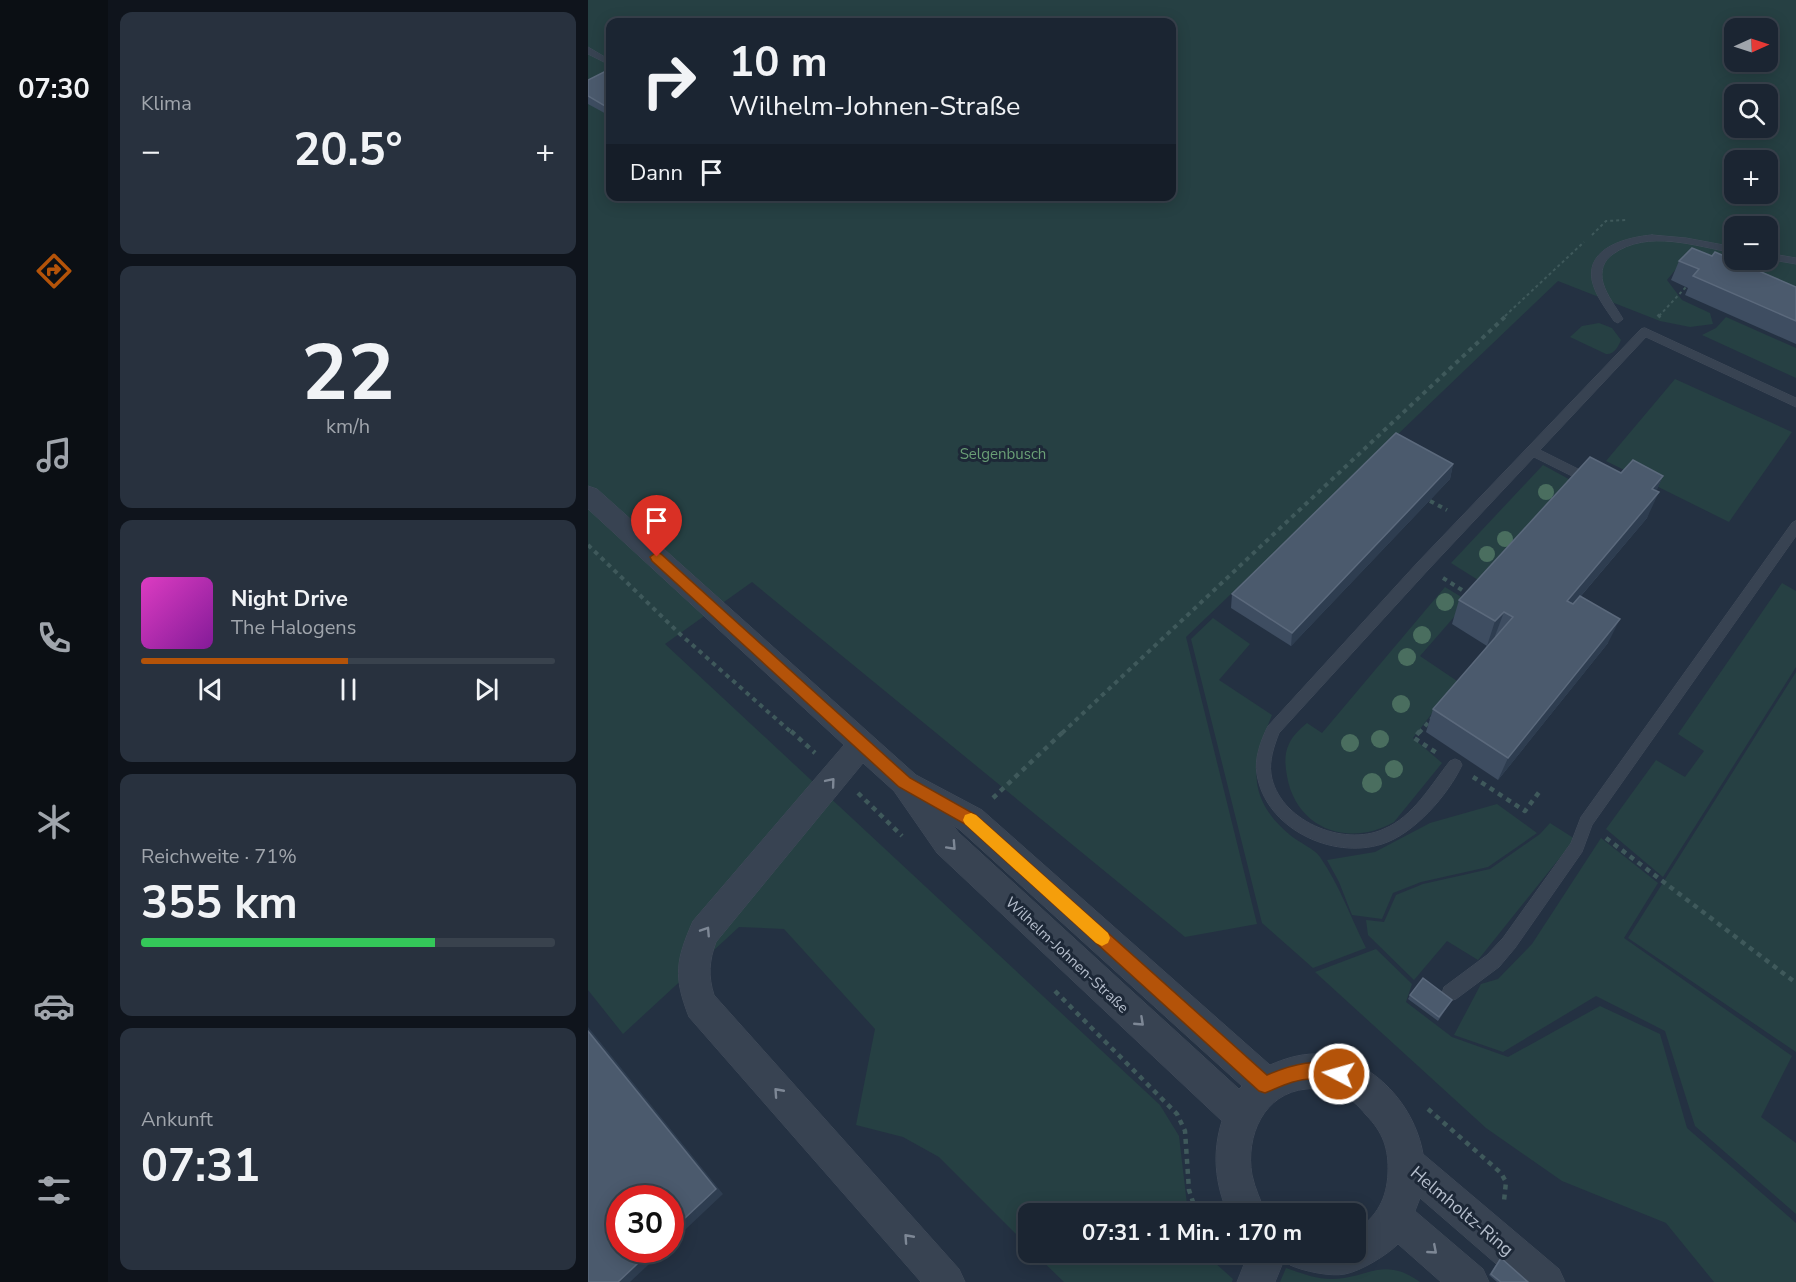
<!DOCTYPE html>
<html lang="de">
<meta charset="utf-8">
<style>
:root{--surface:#1b2532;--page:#28313e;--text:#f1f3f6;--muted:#a0a5ac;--line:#39424d;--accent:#b45309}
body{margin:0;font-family:"Nunito Sans",sans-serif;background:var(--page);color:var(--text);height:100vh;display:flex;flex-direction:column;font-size:22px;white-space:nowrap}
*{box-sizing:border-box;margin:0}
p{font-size:20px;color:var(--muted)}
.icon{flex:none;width:33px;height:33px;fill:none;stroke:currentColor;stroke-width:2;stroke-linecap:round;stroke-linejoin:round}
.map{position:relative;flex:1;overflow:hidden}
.drawer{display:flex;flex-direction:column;gap:12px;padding:12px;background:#0f141c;width:480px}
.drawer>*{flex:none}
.top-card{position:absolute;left:18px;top:18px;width:570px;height:183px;border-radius:12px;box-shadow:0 3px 15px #0003,0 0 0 2px var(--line);background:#1b2532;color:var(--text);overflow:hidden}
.needle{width:39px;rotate:87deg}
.tools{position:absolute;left:1136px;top:18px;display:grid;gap:12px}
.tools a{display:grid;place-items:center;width:54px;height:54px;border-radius:12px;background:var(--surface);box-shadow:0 3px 15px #0003,0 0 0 2px var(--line);font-size:30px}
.speed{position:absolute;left:18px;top:1185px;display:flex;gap:12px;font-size:30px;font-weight:700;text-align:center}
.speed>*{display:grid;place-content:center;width:78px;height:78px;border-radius:50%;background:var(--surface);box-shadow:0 3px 15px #0003,0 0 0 2px var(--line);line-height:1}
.speed .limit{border:9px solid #d22;background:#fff;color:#111}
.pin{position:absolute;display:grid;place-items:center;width:51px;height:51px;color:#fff;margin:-62px -26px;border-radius:50% 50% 50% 0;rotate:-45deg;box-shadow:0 0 6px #0007}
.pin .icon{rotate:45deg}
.me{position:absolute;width:66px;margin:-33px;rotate:276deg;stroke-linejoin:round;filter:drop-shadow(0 0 4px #0008)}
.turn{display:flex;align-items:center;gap:21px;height:126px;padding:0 24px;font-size:27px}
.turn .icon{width:78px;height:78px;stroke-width:2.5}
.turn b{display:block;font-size:42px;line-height:51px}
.then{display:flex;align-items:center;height:57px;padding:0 24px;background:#0003;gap:12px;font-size:22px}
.big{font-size:45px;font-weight:700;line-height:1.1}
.drawer .widget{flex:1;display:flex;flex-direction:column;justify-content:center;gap:9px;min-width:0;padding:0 21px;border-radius:12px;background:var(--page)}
.drawer .dial{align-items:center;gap:0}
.dial b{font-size:78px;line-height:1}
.song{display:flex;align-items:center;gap:18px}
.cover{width:72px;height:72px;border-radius:9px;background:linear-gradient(135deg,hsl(310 70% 55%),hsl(290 70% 35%))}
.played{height:6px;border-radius:3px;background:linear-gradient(90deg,var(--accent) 50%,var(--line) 50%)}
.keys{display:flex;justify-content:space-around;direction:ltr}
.heat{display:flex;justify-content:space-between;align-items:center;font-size:33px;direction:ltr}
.charge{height:9px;border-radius:4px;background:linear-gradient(90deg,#34c759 71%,var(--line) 0)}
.trip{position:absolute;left:430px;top:1203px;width:348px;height:60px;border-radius:12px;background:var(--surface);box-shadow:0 3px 15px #0003,0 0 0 2px var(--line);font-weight:700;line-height:60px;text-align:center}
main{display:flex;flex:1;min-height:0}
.tab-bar{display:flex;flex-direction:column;width:108px;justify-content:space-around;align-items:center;background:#0b0f14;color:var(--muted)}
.tab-bar .icon{width:42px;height:42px}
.tab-bar .current{color:var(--accent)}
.tab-bar b{font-size:27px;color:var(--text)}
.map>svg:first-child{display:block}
</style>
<main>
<nav class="tab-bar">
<b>07:30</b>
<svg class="icon current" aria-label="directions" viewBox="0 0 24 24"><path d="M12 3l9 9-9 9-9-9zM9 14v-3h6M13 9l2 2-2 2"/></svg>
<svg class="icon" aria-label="music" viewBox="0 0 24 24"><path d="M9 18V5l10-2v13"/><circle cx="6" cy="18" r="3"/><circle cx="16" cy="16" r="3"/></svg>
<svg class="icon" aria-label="phone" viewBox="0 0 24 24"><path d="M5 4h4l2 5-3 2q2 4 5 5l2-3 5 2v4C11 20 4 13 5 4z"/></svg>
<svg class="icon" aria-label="climate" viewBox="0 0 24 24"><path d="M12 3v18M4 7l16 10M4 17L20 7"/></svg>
<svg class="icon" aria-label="car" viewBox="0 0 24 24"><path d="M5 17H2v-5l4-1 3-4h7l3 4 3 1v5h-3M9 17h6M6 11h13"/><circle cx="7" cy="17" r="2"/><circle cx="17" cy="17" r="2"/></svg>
<svg class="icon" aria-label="filters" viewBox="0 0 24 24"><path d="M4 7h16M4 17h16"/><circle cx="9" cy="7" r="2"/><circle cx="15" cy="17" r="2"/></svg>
</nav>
<section class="drawer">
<div class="widget"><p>Klima</p>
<div class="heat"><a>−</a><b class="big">20.5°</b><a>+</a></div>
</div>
<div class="widget dial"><b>22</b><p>km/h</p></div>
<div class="widget">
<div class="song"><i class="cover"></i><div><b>Night Drive</b><p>The Halogens</p></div></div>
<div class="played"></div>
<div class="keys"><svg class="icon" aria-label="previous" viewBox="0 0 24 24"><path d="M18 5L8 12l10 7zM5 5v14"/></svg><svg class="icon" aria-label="pause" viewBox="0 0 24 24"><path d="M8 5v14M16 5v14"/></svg><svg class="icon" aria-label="next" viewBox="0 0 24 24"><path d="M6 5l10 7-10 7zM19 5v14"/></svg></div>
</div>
<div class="widget"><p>Reichweite · 71%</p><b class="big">355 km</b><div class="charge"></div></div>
<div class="widget"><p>Ankunft</p><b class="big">07:31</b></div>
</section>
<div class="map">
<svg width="1208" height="1282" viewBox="0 0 1208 1282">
<rect width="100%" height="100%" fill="#243142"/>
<path fill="#264043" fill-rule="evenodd" d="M0,0H1208V307L1093,263L1079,280L1094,300L1122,313L1125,324L1102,327L1072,321L970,281L598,637L669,924L597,937L164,582L77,644L572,1105L591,1136L600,1213L441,1214V1247L351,1157L315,1137L268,1125L287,1029L196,929L151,927L35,1034L0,990ZM22,22H584V196H22ZM1146,28H1179V62H1146ZM1146,94H1179V128H1146ZM1146,160H1179V194H1146ZM1146,226H1179V260H1146Z
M1138,317L1208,348V378L1114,335L1128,328Z
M1011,323L1024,328L1033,340C1030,347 1026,355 1018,354L982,337L994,326Z
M1087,379L1204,432L1141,522L1018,461Z
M955,465L988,483L898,585L863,563Z
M1194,583L1208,591V667L1075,877L1018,829L1068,760L1097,777L1116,751L1090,734Z
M857,587L880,601L832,656L869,681L825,738L854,763L806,822C761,848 708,829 699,776C697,765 696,754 701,744C705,735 712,729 719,723L734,733Z
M625,618L662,644L631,680L684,715C664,764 657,797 702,835C711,843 726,848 732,857C751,884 763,918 778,948L725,968L674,923L603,639Z
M1208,672V1052L1040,938Z
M909,804L949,833L900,867L833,882L805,893L794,919L764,915L751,882L739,860L787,852L842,823Z
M962,823L987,839L890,960L859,941L826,980L780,935L778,920L796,922L808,895L835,884L902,869L952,834Z
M1013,838L1070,883L1036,938L1204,1056L1173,1117L1208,1143V1214L1107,1126L1077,1031L1008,996L915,1052L866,1035L893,984L910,979L944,944Z
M788,949L824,984L818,1002L864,1037L920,1057L1012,1006L1072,1034L1099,1128L1208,1223V1282H1126L1078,1223L974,1181L898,1128L727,972Z
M446,1253H616L645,1279L644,1282H476Z
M698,1268C713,1273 727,1279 743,1279C780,1279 794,1255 832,1282H692Z"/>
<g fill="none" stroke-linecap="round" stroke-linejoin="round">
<defs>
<path id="lane" d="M0,47L22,60V65L0,54Z
M1064,235L1098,238L1146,247V253C1107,246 1060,229 1025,254C1015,261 1012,271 1015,283C1019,296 1028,307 1035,319L1030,323L1026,321C1018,309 1007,295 1004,280C998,247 1040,237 1064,235Z
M1179,253L1208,258V264L1179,259Z
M1057,328L1208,398V407L1058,337L952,450L1008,478L1010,481L1008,484H1000L946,457L840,570L691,733C686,746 681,760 683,774C690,820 755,848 796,829C825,817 843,785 862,761L867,759L872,761L874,765C860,795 826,834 794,844C744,860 677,828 669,774C666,759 673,740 680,726L830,562L1053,329Z
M1208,521V536L1004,825L994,852L927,948L911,967L868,999L862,1001L856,999L854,993L856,987L899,955L915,938L983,843L993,817L1204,523Z"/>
<path id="street" d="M0,486L9,489L328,775L394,810L682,1065C696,1059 711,1054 727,1054C781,1055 826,1102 835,1154L971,1269L977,1282H929L832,1198L827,1211L895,1269L901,1282H853L810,1244C799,1255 773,1271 757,1274C743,1277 715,1271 702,1265L698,1255L687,1282H649L661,1252H768V1230C789,1217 799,1198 800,1173C801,1149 795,1132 778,1115C771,1106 760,1096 750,1092C741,1088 728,1088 718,1089C676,1093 657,1136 664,1175C667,1189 673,1201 678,1214H640C627,1183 624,1153 634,1121L349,853L306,791L275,763L128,942C121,961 120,976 126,995L371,1269L377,1282H333L101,1017C85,976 88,960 105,921L256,745L0,509ZM365,825L372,830L654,1086L651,1089L371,833Z"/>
</defs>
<use href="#lane" stroke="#424c5b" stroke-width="1"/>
<use href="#street" stroke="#424c5b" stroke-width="1"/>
<path stroke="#3f595b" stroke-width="2" stroke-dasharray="3 3" stroke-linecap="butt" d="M1004,235L1018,221L1039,220
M917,316L996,242
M1071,316L1098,287"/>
<path stroke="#3f595b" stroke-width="4" stroke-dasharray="4.5 4.5" stroke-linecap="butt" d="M1070,317L1072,315
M842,501L859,510
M0,545L92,634L204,733
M855,578L882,595
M474,733L919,315
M831,733L845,717"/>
<path stroke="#3f595b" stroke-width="4.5" stroke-dasharray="5 5" stroke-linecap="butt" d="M203,731L227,753
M832,731L826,738L849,753
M885,777L937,811L952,791
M270,793L314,836
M405,798L476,731
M1018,838L1208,983
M467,991L589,1114L597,1131L601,1190L609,1214
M840,1109L913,1173L918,1182L916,1201
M630,1252L639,1263"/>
<use href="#lane" fill="#384352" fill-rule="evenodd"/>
<use href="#street" fill="#384352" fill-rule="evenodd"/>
</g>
<g fill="#4a6e5f">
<circle cx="958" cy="492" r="8"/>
<circle cx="917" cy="539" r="8"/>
<circle cx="899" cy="554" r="8"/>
<circle cx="857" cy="602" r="9"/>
<circle cx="834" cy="635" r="9"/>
<circle cx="819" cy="657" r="9"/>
<circle cx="813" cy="704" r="9"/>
<circle cx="792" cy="739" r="9"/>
<circle cx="762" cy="743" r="9"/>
<circle cx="806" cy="769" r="9"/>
<circle cx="784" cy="783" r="10"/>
</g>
<path fill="#3e4d61" d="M22,69V116L0,104V80Z
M1124,256L1208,287V344L1097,295L1100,288L1083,280L1091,261Z
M865,464L862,479L703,646L643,608L644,594Z
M1033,473L1075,476L1068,491L1059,518L993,596L1020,643L910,780L838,732L845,709L908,637L907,636L899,646L864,624L871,600Z
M822,995L862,1003L850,1021L820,999Z
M913,1258L940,1282H909L901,1275L911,1260Z"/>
<path fill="#2e3d50" d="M865,464L862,479L703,646L704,633Z
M1075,476L1065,499L1071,492L1059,518L968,625L979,601L1064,489Z
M916,612L907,636L899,646L907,621Z
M1032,619L1020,643L910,780L920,758Z
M0,1027L135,1194L82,1244V1232L0,1031Z
M64,1250H76L42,1282H30Z"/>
<path fill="#4b5a6d" stroke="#5b697c" stroke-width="1.5" d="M22,69V109L0,96V80Z
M1104,248L1124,256L1127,252L1208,287V321L1105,276L1111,269L1091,261Z
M808,433L865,464L704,633L644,594Z
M1002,457L1033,473L1045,460L1075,476L1064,489L1071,492L979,601L985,604L992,596L1032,619L920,758L845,709L925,617L916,612L907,621L871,600Z
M835,978L864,1000L851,1017L822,995Z
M0,1031L128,1189L82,1232V1198H32V1250H64L30,1282H0Z
M913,1258L940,1282H913L903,1274Z"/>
<defs><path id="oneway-chevron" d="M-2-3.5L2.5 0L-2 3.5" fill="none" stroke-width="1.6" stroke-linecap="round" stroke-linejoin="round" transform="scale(1.5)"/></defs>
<g stroke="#7d8795">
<use href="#oneway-chevron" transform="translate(243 782) rotate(-50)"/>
<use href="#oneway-chevron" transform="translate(364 846) rotate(47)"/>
<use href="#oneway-chevron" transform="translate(118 931) rotate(-57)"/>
<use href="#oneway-chevron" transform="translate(552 1022) rotate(43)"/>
<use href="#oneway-chevron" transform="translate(190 1092) rotate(-132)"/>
<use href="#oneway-chevron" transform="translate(320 1238) rotate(-132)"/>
<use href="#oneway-chevron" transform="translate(845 1250) rotate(41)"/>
</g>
<path fill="#b45309" stroke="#753606" stroke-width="1.5" d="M69,552L73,554L322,778L388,815L679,1075C705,1064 730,1057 757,1068L760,1074L757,1080C746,1085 735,1079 724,1079C707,1079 692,1087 677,1093L671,1091L377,824L311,787L64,561L62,557Z"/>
<path fill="#f59e0b" d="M383,813L388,815L520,933L522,938L520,943L514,946L508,943L377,824L375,820L377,815Z"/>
<g text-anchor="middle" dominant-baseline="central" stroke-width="6" stroke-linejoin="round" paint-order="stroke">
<g font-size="15" fill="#6a9f76" stroke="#1d2837">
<text x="415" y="454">Selgenbusch</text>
</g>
<g font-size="15" fill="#b5becc" stroke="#1d2837">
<text transform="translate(479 955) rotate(43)">Wilhelm-Johnen-Straße</text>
</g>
<g font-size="18" fill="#b5becc" stroke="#1d2837">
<text transform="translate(874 1211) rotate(40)">Helmholtz-Ring</text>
</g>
</g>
</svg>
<div class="tools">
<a><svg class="needle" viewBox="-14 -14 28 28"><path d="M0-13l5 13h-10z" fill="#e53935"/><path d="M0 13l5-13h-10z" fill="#a0a5ac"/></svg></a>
<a><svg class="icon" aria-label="search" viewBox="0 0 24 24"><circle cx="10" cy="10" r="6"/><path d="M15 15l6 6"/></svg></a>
<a>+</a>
<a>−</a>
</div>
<div class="speed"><div class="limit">30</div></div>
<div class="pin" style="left:69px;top:557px;background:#d93025"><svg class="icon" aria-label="arrive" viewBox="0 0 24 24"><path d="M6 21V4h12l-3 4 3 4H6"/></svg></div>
<svg class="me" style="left:751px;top:1074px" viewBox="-20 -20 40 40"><circle r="17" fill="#b45309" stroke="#fff" stroke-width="3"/><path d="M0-11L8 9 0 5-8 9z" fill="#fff"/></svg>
<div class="trip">07:31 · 1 Min. · 170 m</div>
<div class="top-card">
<div class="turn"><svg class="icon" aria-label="right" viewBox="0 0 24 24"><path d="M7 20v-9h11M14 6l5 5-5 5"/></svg><div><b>10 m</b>Wilhelm-Johnen-Straße</div></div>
<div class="then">Dann<svg class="icon" aria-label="arrive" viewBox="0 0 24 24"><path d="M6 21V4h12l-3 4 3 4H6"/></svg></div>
</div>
</div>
</main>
